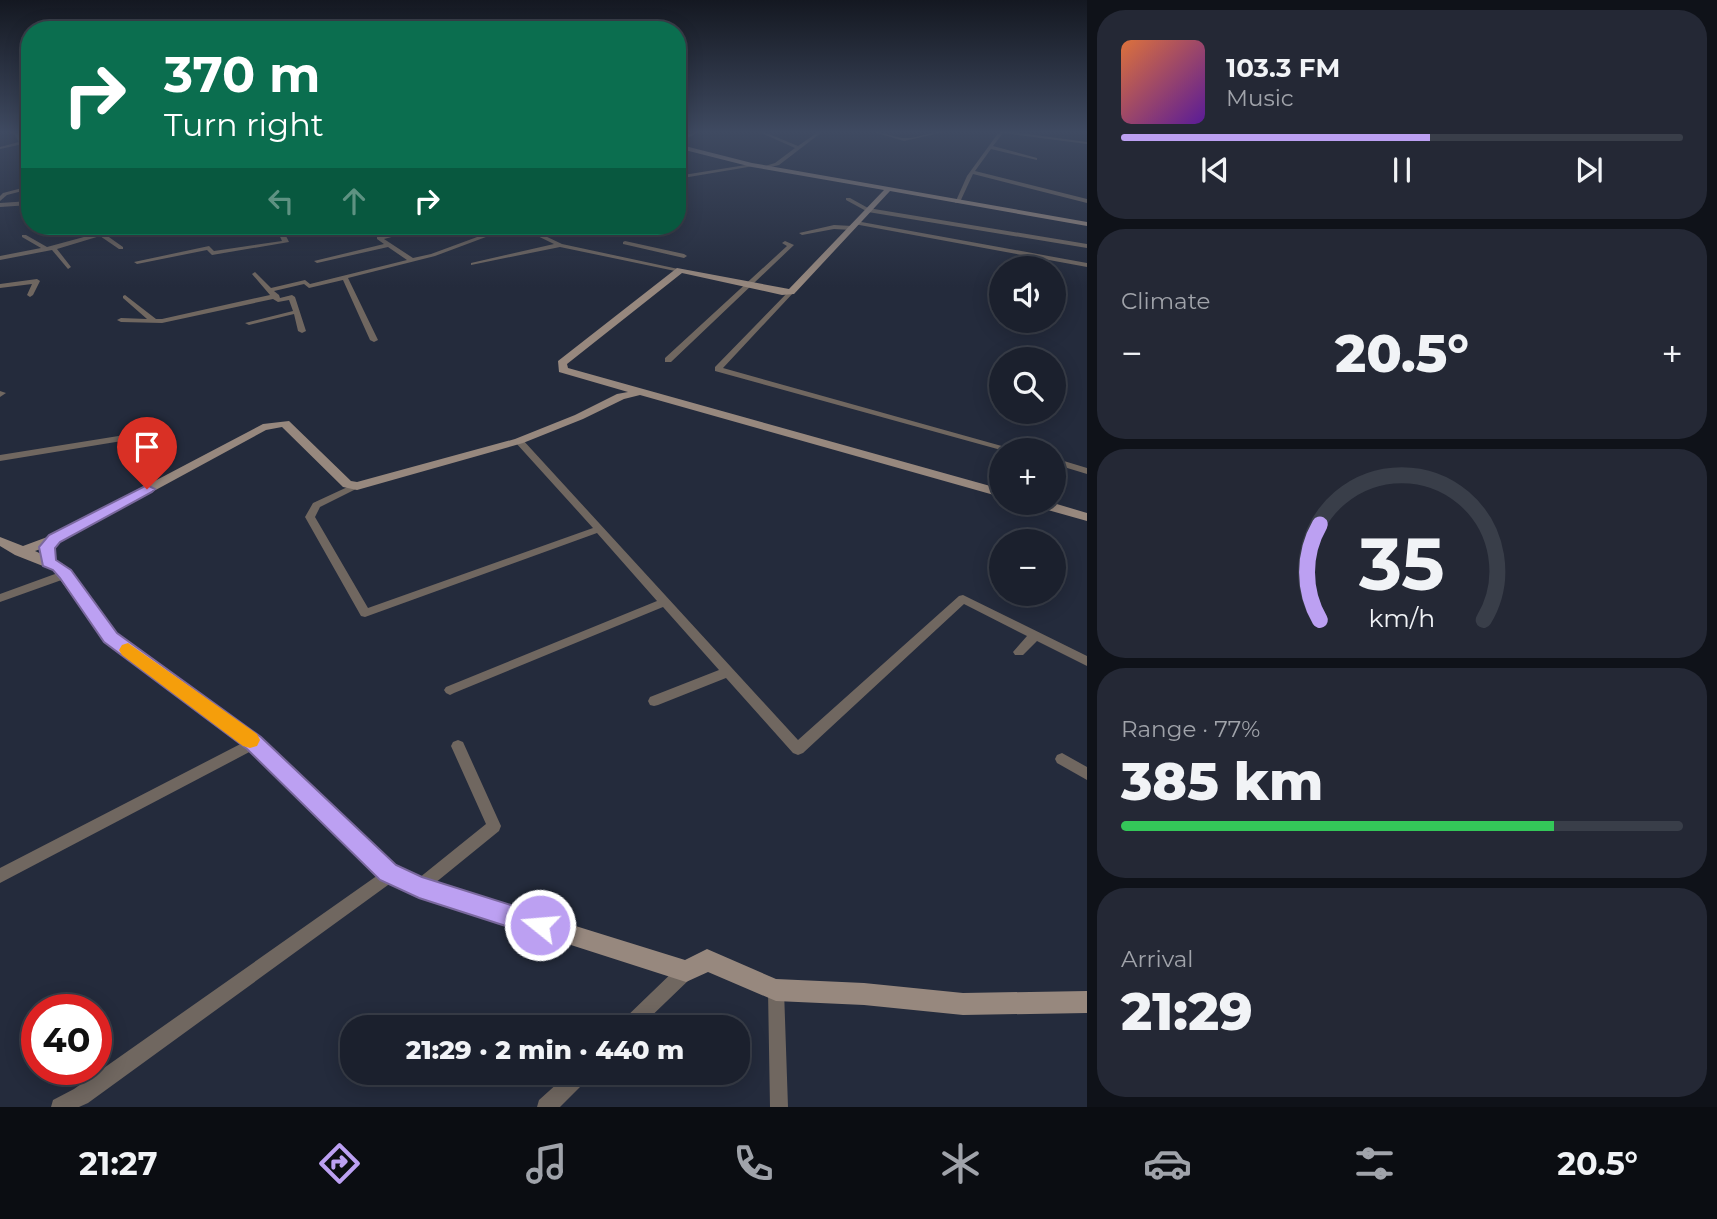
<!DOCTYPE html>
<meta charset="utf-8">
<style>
:root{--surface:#1b202d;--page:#242835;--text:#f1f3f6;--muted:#a0a3aa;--line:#393e49;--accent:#bca0f2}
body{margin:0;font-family:Montserrat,sans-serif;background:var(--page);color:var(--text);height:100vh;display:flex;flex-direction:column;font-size:26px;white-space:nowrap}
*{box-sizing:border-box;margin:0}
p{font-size:23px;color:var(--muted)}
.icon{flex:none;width:38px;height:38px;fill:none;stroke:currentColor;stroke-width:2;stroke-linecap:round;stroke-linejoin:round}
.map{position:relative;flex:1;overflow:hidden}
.details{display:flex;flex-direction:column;gap:10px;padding:10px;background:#0f1219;width:630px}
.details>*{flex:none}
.guide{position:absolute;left:21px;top:21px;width:665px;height:214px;border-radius:28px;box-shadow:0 4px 18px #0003,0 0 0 2px var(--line);background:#0b6e4f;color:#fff;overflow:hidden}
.buttons{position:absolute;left:989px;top:256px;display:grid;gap:14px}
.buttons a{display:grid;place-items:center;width:77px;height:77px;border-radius:50%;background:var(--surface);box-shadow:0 4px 18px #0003,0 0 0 2px var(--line);font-size:35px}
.speed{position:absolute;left:21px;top:994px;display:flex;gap:14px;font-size:35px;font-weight:700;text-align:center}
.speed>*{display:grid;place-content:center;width:91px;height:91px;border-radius:50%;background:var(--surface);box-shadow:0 4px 18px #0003,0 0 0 2px var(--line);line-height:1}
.speed .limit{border:10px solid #d22;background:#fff;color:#111}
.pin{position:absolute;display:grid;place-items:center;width:60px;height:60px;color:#fff;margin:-72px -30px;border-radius:50% 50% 50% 0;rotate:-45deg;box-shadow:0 0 7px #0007}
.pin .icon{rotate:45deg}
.me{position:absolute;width:77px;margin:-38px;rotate:287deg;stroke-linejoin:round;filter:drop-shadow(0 0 5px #0008)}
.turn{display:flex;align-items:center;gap:24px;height:147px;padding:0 28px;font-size:32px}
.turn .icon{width:91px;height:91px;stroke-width:2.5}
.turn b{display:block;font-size:49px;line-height:60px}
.lanes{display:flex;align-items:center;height:66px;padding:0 28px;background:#0003;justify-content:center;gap:35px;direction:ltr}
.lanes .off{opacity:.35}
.big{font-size:52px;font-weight:800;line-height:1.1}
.details .widget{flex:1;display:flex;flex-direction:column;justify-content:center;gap:10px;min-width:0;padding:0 24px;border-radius:28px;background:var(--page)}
.details .dial{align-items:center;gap:0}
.dial svg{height:182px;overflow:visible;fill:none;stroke:var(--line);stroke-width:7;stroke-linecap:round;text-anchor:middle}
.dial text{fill:var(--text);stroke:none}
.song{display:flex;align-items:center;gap:21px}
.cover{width:84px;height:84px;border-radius:10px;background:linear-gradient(135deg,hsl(20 70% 55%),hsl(270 70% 35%))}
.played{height:7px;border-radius:4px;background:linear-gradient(90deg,var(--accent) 55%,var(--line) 55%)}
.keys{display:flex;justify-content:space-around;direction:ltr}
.heat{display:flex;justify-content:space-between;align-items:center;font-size:38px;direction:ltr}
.charge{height:10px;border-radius:5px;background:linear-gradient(90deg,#34c759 77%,var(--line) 0)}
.trip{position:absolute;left:340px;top:1015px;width:410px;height:70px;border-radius:28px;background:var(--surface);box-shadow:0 4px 18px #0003,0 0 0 2px var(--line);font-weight:800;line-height:70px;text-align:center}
.menu{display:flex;height:112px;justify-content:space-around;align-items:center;background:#0b0d12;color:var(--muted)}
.menu .icon{width:49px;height:49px}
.menu .selected{color:var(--accent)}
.menu b{font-size:32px;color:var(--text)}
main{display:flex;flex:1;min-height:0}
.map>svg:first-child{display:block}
</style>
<main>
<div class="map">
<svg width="1087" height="1107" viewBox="0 0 1087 1107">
<rect width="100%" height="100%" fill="#242b3c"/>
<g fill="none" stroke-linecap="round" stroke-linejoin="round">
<path fill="#706760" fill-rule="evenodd" d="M9,132L19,133L22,140L30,144V147L23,144L0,149V147L19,142L15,135Z
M694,132H699L677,143V140Z
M759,132H764L798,146L818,132H822L779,165L767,168L765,166L775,163L795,148Z
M874,132C884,132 893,137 903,138C916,139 931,131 944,132L904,141Z
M999,132H1012L1087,142V144L1003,133L993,146L1037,158V160L991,149L975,171L1087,199V203L973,174L960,202L955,203L967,176Z
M22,164L30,174V180L20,165Z
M752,164L754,166L677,179V176Z
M30,186V189L7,195L0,201V196L3,193Z
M846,198H850L868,208L1087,244V248L868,212L846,200Z
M30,201V205L0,207V203Z
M856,221L1087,263V267L854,224L853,223Z
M834,225L852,226L855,228L852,230L834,229L802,235L799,233Z
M70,226C81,225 93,233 103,232C115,231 125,225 137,226L106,235L123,247V249H119L100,236L57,249L71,267L68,269L52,250L0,260V256L41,248L22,237V235H26L47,247L95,234Z
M210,226H225L182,233L179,231Z
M233,226H239L240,229L281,226L289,242L212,255L207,250L137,264L134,262L209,246L214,251L282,241L276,228L238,233L236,232Z
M507,226H515L435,256L348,278L378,340L374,342L370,340L343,280L309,288L304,284L274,291L279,295L280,298L292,295L295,297L306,331L302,333L298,331L294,314L249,325L245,323L293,311L289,300L278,302L273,299L162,323L121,322L117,320L121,318L147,319L123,298V296L125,295L156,319H162L270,295L252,274L255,272L271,288L305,280L310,284L407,260L388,247L317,263L314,261L384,244L377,239V237L403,232V234L384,239L413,258L431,254Z
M517,226H524L562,244L683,270L680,272L560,247L471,265V263L554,244Z
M625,241L684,254L687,256L684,258L623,244V242Z
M785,241L794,245L671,362H665V358L787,246L782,243Z
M37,279L40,281L33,295L30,297L27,295L32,284L0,288V284Z
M789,291L794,292L723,368L1016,450H1001L715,371V367Z
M0,391L6,393L0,397Z
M131,434L135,437L134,439L0,461V455Z
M519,438L522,439L798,740L959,596L963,595L1087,656V666L1037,641L1023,655H1015L1013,652L1027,636L964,604L803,753L798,755L793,753L726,678L658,705L654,706L650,705L648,701L650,697L719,670L663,607L454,693L450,695L446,693L444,690L446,687L657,601L597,533L365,617L361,616L305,517L313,503L354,484H360L362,486L320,507L315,517L368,608L593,528L516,443L515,441Z
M1054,458L1087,468V474L1054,464Z
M66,570L71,574L70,577L0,602V594Z
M254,737L259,739L261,743L259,747L0,883V868Z
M458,740L463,742L501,826L499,831L424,892L419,894L414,892L411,887L414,882L486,824L451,746L453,742Z
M1062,753L1087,767V780L1057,763L1055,759L1057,755Z
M388,866L393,868L396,873L388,885L88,1103L79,1107H51L53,1100L74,1089L378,875L383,868Z
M686,963L692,965L694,971L692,977L640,1027H619L622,1021L680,965Z
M776,982L782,984L784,990L788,1107H770L768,990L770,984Z
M569,1073H591L588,1079L560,1107H537L539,1100Z"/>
<path fill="#97887e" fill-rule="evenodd" d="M677,144L752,163L1087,222V226L890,191L794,294L782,295L682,273L567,364L568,368L1001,489V497L640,395L624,399L583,419L523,443L357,490L343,487L282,427L266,430L60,542L35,551L63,564L117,633L260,738L395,866L421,878L685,960L707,949L776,979L864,983L963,993L1087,991V1013L963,1015L864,1005L776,1001L708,972L686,982L412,894L381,880L248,748L105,641L53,570L15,555L0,546V537L23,546L50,536L263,424L289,421L351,481L357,482L515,439L575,415L617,394L628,392L559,372L558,361L677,268L789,289L884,190L752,167L677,148Z
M1029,502H1050L1087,513V521L1030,505Z"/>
</g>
<linearGradient id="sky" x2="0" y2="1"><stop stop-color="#141821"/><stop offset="0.46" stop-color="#3f4a61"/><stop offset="1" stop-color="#3f4a61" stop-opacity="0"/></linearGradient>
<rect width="1087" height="287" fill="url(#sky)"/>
<path fill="#bca0f2" stroke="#7a689d" stroke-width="2" d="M147,485L155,489L152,492L60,542L55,548L56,560L71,570L117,633L261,737L396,865L422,877L549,917L553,925L549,934L540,937L419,898L380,880L247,749L104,642L60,578L53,570L43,566L39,547L49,535Z"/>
<path fill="#f59e0b" d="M128,643L257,734L260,740L257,746L250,748L243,746L122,655L119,650L122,645Z"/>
</svg>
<div class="buttons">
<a><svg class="icon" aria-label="sound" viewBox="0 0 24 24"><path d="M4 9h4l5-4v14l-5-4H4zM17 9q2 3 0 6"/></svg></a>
<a><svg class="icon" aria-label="search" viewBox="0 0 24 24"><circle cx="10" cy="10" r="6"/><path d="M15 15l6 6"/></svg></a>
<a>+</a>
<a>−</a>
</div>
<div class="speed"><div class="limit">40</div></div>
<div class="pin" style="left:147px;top:489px;background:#d93025"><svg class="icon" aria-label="arrive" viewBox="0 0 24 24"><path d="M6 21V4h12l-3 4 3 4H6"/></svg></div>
<svg class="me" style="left:540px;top:925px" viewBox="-20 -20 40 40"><circle r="17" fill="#bca0f2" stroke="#fff" stroke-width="3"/><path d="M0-11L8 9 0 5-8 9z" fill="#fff"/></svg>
<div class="trip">21:29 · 2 min · 440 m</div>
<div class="guide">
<div class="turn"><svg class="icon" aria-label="right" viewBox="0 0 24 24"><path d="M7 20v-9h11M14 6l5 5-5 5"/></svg><div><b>370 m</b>Turn right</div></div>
<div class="lanes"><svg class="icon off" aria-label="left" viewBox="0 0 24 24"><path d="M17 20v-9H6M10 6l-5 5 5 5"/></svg><svg class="icon off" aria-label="ahead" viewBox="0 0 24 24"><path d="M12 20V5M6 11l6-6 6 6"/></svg><svg class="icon" aria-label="right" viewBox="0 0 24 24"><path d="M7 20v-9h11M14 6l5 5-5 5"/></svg></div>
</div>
</div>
<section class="details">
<div class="widget">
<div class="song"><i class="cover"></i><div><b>103.3 FM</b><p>Music</p></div></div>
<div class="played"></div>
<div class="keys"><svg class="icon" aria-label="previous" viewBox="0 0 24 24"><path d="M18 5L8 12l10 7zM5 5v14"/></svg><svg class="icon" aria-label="pause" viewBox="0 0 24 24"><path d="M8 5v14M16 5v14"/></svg><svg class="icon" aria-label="next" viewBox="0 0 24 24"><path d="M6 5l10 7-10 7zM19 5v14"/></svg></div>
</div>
<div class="widget"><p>Climate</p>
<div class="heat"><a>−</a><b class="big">20.5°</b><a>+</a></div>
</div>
<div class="widget dial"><svg viewBox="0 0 100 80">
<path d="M14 69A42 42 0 1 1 86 69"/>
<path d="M14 69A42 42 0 0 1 14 27" stroke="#bca0f2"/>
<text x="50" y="56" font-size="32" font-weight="700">35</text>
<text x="50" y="72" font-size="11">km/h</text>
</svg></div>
<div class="widget"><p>Range · 77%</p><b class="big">385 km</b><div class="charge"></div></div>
<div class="widget"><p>Arrival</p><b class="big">21:29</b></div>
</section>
</main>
<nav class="menu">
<b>21:27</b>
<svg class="icon selected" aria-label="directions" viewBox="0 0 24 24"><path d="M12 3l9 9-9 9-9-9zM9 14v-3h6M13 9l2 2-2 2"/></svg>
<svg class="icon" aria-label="music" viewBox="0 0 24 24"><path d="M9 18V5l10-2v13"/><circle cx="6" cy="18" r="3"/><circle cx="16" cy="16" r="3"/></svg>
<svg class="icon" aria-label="phone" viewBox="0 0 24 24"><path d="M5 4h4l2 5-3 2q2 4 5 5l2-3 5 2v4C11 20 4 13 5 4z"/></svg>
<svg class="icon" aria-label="climate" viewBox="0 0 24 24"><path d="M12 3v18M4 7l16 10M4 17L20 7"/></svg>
<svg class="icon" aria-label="car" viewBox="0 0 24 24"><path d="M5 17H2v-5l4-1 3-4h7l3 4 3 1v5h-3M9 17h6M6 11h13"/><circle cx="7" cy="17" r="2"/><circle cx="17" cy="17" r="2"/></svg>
<svg class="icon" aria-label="filters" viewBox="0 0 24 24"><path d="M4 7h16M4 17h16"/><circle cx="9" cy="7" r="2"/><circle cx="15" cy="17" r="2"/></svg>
<b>20.5°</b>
</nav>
